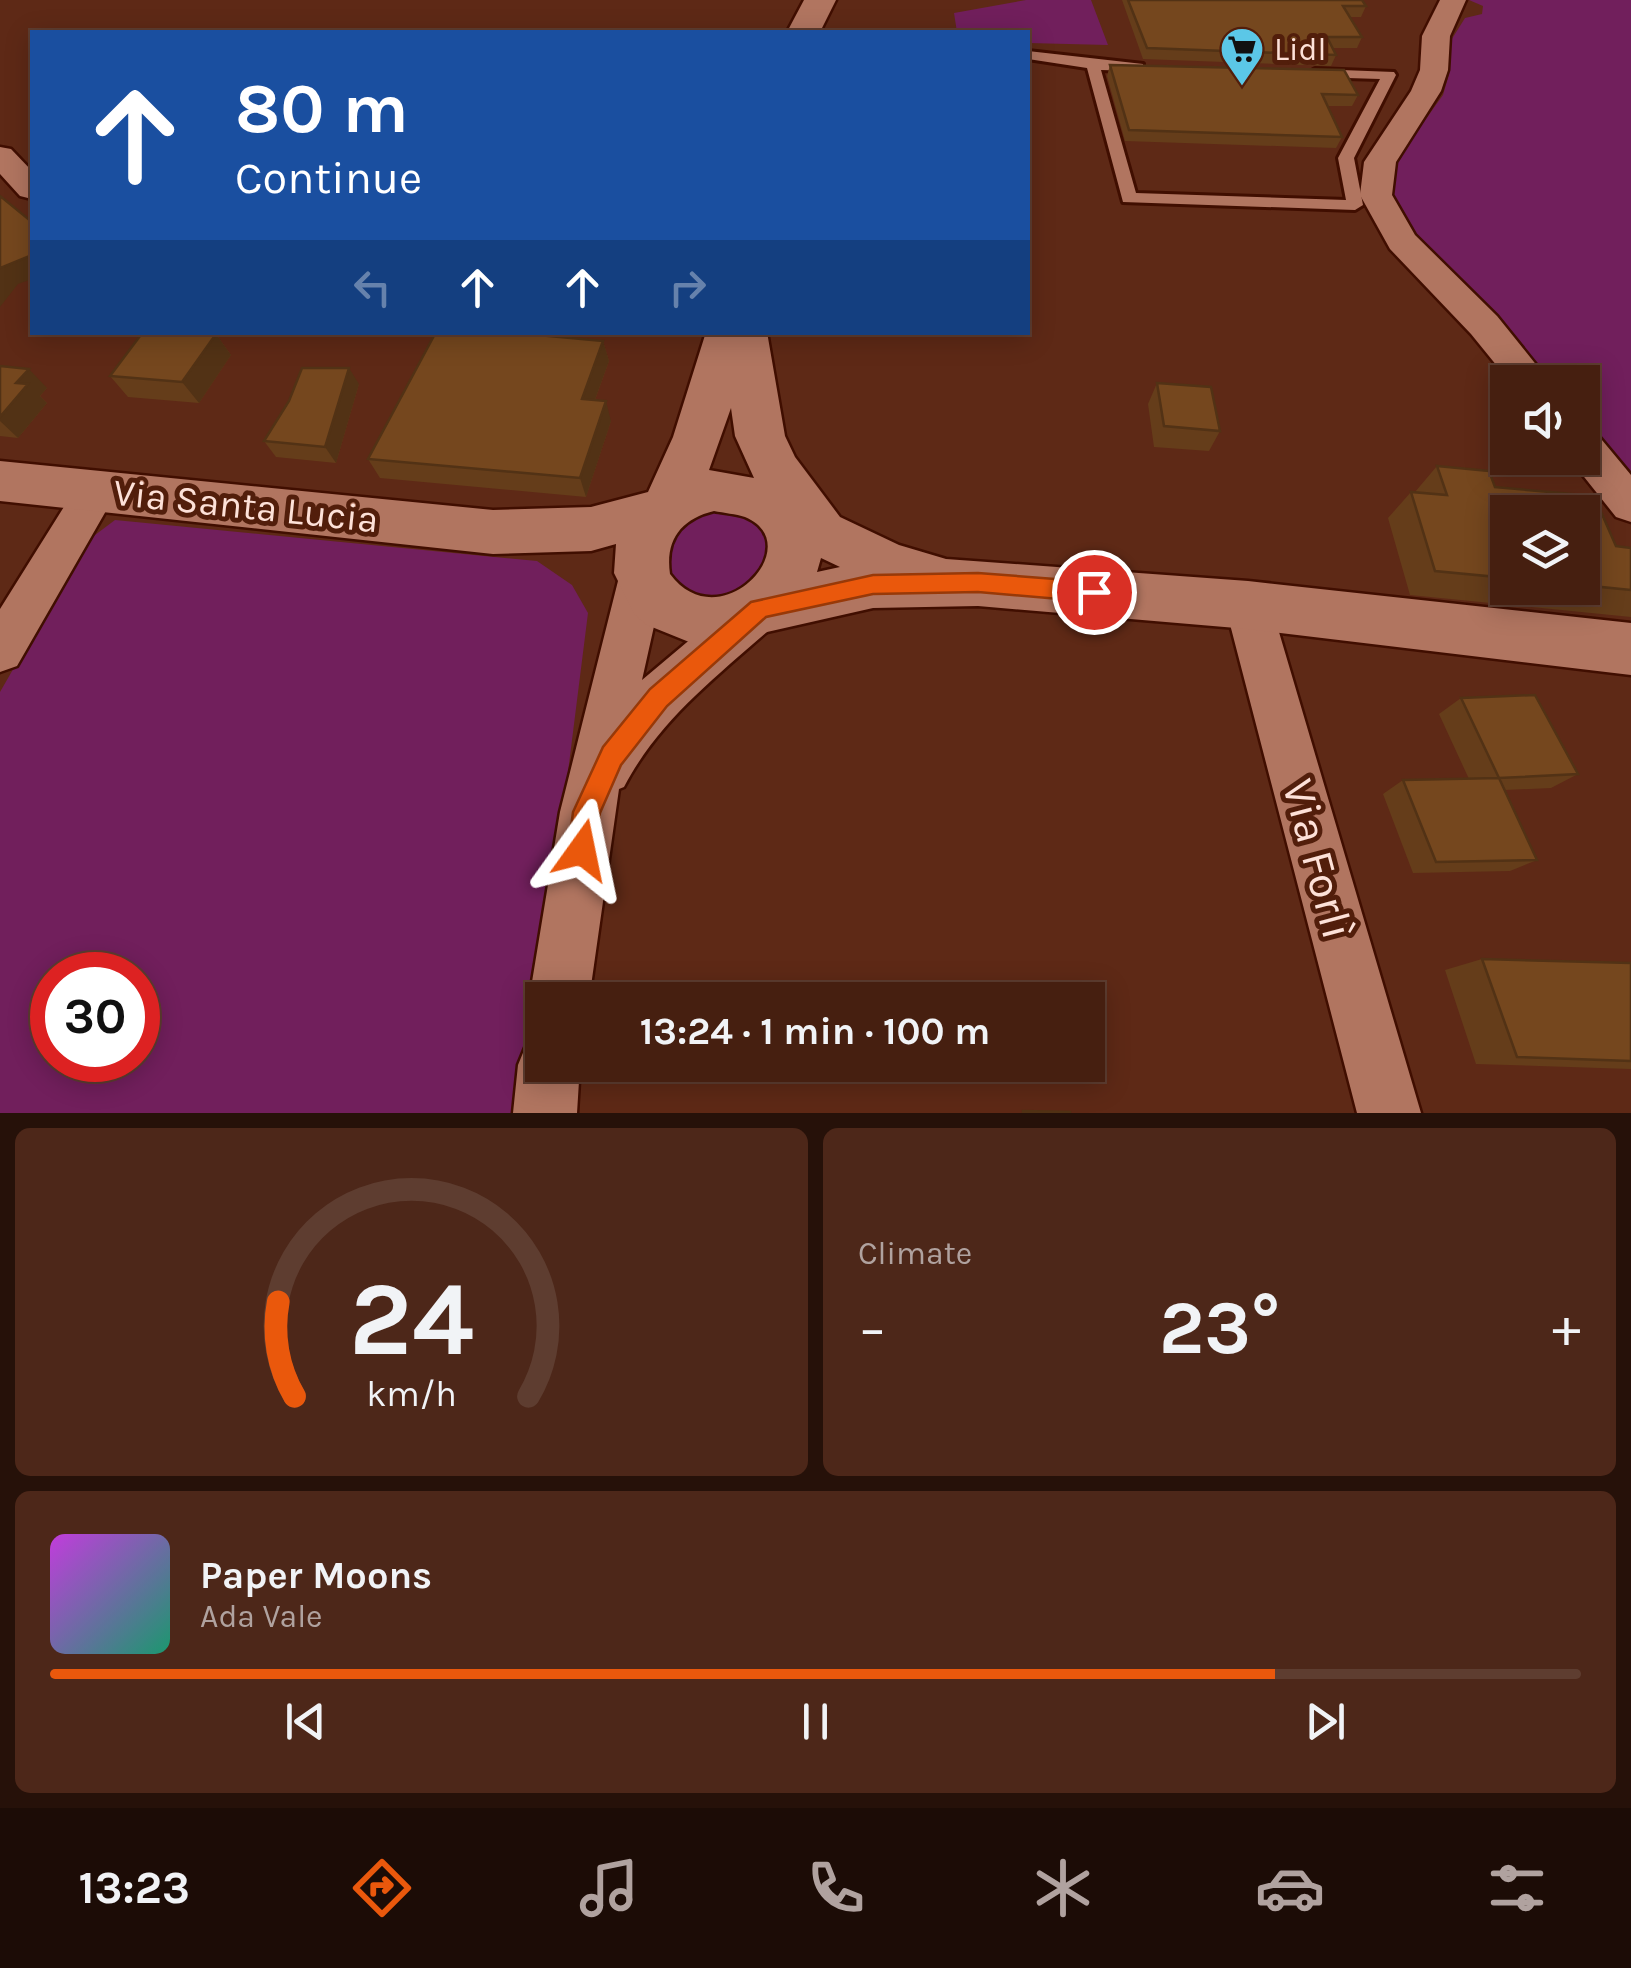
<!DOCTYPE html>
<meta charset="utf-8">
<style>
:root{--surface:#461f10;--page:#4d2719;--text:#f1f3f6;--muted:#b0a29f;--line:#5e3d30;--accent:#ea580c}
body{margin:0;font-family:Karla,sans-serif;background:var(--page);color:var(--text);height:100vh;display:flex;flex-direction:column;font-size:38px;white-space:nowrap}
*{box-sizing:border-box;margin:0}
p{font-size:32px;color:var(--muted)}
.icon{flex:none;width:55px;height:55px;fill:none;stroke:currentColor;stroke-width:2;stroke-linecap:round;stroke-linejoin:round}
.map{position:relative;height:1113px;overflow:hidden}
.side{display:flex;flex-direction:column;gap:15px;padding:15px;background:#261109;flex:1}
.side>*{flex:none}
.guide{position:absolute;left:30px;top:30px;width:1000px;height:305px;border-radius:0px;box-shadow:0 5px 25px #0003,0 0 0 2px var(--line);background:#1a4fa0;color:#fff;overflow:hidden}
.tools{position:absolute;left:1490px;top:365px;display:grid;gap:20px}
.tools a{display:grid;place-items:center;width:110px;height:110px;border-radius:0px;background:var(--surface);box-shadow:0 5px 25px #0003,0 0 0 2px var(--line);font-size:50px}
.speed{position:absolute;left:30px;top:952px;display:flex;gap:20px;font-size:50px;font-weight:700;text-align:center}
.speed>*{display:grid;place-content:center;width:130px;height:130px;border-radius:50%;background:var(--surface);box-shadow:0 5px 25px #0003,0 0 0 2px var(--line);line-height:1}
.speed .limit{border:15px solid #d22;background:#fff;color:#111}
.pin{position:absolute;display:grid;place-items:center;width:85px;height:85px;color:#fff;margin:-42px;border:5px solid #fff;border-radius:50%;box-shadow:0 2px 10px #0007}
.me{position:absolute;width:110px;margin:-55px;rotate:12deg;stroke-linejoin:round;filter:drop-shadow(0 0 8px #0008)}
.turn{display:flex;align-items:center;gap:35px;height:210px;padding:0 40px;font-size:45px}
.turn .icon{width:130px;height:130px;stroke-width:2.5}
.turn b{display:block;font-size:70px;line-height:85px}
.lanes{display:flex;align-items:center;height:95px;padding:0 40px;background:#0003;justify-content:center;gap:50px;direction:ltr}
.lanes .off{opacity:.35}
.big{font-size:75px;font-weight:700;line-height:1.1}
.side .widget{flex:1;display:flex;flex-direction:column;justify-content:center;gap:15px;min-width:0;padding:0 35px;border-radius:15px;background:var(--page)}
.side .dial{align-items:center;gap:0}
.dial svg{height:260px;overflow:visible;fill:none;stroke:var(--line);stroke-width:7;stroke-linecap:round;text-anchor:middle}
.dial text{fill:var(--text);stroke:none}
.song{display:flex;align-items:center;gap:30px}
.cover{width:120px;height:120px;border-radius:15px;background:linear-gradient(135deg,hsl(290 70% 55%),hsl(160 70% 35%))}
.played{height:10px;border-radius:5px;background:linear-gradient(90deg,var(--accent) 80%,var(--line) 80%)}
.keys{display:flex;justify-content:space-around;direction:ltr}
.heat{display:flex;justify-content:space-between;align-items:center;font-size:55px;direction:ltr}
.side .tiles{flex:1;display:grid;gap:15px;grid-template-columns:1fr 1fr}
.widget:last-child{grid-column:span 2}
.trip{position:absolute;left:525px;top:982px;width:580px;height:100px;border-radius:0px;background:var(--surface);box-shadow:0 5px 25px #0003,0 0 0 2px var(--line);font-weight:700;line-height:100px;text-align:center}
.dock{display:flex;height:160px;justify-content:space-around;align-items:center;background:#1c0c06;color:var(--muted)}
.dock .icon{width:70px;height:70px}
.dock .selected{color:var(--accent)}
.dock b{font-size:45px;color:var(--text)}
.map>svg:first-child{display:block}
</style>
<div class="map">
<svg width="1631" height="1113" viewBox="0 0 1631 1113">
<rect width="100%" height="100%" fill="#5e2916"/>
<path fill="#711f5c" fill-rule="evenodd" d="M1026,0H1091L1108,45L1028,43V32H957L954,13Z
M1469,0H1631V478L1583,420L1582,382H1552L1498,318L1422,244L1397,211L1390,183L1395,162L1443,95L1449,74L1450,42L1465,18L1482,14L1483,6Z
M717,503L778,533L756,592L696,600L668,578L670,530Z
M115,520L537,561L572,585L588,613L525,1113H0V692L87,541ZM52,975H138V1060H52Z"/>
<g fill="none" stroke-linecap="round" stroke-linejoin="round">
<defs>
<path id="lane" d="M1028,51L1143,64V70L1138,71L1101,70L1136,193L1346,200L1338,158L1380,79L1315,77L1308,73L1315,69L1394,72L1396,75L1354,158L1363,205L1355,210L1123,202L1087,68L1028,59Z"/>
<path id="street" d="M1440,0H1466L1450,36L1448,70L1441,91L1396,162L1392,195L1415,235L1497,316L1550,382H1510L1471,334L1390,249L1360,195L1364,162L1411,91L1420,70L1422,36Z
M0,147L11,149L32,171V199L20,196L0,174Z
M1582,429L1597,434L1631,475V522L1616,517L1569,458H1582Z
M97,473L112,478L118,490L17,666L0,672V609L82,478Z
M642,558L658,563L665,577L642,680L743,595L760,589L777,595L783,609L777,623C720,674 660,718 624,787L619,789L589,1000H542V1023L538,1021L529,1000L560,812L619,577L626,563Z
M1248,585L1264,591L1271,605L1421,1113H1357L1225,605L1232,591Z
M542,1037V1065H580L577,1113H513L518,1065L527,1043Z"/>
<path id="secondary" d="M804,0H836L820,32H787Z
M706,332H767L785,436L795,457L840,517L899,545L946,559L1248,581L1631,623V675L1248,629L978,606L873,608L767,632L739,644L704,648L647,625L635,615L614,573L616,544L591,551L493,554L0,501V461L493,510L591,507L648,492L673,437ZM731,408L735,436L754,478L709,470ZM714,511C724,513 736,514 745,517C810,544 720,641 670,574C665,540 681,519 714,511ZM821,558L840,567L817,572Z"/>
</defs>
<use href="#lane" stroke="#400e00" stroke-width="6"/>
<use href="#street" stroke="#400e00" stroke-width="5"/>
<use href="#secondary" stroke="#400e00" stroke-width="5"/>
<use href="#lane" fill="#b17560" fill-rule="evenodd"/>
<use href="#street" fill="#b17560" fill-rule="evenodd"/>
<use href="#secondary" fill="#b17560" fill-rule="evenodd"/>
</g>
<path fill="#653d1a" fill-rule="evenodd" d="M1122,0H1362L1366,6L1361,17H1350L1362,37L1357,48H1332L1336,55L1331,66L1143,59Z
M1110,65L1358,95L1352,106H1327L1342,137L1336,148L1125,141L1107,76Z
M436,332H542L541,335L603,341L609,361L595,400L611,421L586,497L380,478L368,459Z
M216,334L231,355L199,403L128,397L110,376Z
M0,366L47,388L40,396L47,403L18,438L0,436Z
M1157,383L1220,431L1209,451L1154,447L1148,404Z
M359,384L336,463L276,457L264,441Z
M1437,466L1489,471L1495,487L1594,496L1616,546L1631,548V617L1410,595L1388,518L1411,492H1415ZM1508,512H1582V588H1508Z
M1461,698L1578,774L1551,788L1505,790L1537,860L1510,871L1413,873L1383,794L1403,780L1469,779L1439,714Z
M1482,959L1631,963V1069L1476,1064L1445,970Z"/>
<path fill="#523215" d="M32,255V279L18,284L0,307V268Z
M216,334L231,355L199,403L182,382Z
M603,341L609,361L588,419L582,399Z
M349,368L359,384L336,463L325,447Z
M29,369L47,388L40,396L47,403L18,438L0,421V417L16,383Z
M606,401L611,421L586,497L580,478Z"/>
<path fill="#75471e" stroke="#523215" stroke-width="2.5" d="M1128,0H1362L1366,6H1343L1362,37H1327L1336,55L1147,48Z
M1110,65L1344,70L1358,95L1322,94L1342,137L1129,130Z
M0,196L32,222V255L0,268Z
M143,332H198L216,334L182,382L110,376Z
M436,332H527L526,334L603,341L582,399L606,401L580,478L368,459Z
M0,366L29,369L16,383L28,384L0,417Z
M302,368H349L325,447L264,441L289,401Z
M1157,383L1211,387L1220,431L1164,426Z
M1437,466L1489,471L1495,487L1594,496L1616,546L1631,548V590L1582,585V512H1508V578L1435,571L1411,492L1447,495Z
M1535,695L1578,774L1499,778L1461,698Z
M1499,778L1537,860L1436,862L1403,780Z
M1482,959L1631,963V1061L1517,1057Z
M1023,1111L1070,1112V1113H1023Z"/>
<path fill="#ea580c" stroke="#983908" stroke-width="2.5" d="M978,573L1094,582L1102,585L1105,592L1102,599L1094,602L978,592L873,594L766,617L667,706L621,765L600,813L591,860L582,864L572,860L568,850L573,812L603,747L650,689L751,602L873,575Z"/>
<defs>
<symbol id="supermarket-pin" viewBox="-11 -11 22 30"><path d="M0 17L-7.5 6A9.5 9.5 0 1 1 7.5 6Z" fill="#5bc7e7" stroke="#521e0b"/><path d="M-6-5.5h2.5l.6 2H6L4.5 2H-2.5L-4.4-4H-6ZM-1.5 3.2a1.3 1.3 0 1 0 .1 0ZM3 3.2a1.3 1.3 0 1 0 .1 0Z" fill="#111"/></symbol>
</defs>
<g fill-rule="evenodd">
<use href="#supermarket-pin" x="1217" y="24" width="50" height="68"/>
</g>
<g text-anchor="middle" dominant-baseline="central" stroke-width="10" stroke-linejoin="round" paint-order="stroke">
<g font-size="32" fill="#fde1d8" stroke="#521e0b" text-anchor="start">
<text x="1274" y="49">Lidl</text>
</g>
<g font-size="38" fill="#fde1d8" stroke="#521e0b">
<text transform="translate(246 506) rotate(6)">Via Santa Lucia</text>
</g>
<g font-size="45" fill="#fde1d8" stroke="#521e0b">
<text transform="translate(1318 859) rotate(75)">Via Forlì</text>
</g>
</g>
</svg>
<div class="tools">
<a><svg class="icon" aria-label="sound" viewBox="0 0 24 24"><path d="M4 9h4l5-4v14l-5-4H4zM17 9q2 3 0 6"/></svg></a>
<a><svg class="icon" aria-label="layers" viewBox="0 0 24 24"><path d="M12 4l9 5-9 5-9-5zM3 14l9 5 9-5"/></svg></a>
</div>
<div class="speed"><div class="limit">30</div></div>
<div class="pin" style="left:1094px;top:592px;background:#d93025"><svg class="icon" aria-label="arrive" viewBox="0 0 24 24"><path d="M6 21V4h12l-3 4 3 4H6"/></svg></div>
<svg class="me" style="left:582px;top:850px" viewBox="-20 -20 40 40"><path d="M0-17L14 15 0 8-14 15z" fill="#ea580c" stroke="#fff" stroke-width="4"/></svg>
<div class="trip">13:24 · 1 min · 100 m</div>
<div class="guide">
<div class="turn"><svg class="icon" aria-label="ahead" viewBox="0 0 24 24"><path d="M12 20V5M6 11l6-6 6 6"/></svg><div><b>80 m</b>Continue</div></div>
<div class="lanes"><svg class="icon off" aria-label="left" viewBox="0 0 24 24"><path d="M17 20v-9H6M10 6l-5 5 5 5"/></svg><svg class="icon" aria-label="ahead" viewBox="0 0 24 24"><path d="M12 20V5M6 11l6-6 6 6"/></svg><svg class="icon" aria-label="ahead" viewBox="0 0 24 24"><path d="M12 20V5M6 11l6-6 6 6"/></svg><svg class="icon off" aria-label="right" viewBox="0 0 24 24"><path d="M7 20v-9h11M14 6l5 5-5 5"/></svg></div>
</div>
</div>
<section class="side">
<div class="tiles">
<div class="widget dial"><svg viewBox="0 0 100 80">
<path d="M14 69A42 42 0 1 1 86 69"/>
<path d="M14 69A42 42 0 0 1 9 40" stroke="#ea580c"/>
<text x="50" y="56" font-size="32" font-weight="700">24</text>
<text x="50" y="72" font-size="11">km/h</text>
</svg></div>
<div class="widget"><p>Climate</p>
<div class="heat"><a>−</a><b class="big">23°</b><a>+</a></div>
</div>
<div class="widget">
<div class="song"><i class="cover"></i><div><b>Paper Moons</b><p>Ada Vale</p></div></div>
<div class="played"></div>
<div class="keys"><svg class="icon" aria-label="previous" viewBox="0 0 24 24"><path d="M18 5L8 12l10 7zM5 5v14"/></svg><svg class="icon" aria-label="pause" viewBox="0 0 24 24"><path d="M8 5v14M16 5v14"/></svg><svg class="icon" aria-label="next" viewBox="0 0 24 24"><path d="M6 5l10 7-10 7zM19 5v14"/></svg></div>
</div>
</div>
</section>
<nav class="dock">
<b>13:23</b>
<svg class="icon selected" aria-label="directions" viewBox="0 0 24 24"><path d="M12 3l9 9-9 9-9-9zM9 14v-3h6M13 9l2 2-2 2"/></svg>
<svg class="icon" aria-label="music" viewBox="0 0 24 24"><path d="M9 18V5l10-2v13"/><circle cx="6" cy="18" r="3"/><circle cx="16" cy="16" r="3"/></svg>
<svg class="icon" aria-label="phone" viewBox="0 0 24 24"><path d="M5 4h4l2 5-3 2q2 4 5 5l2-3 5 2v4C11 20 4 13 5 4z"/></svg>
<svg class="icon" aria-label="climate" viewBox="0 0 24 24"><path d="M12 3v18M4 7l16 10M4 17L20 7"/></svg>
<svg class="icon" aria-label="car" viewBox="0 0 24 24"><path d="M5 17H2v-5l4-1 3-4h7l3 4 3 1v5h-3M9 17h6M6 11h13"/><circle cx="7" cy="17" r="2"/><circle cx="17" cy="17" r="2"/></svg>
<svg class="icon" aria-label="filters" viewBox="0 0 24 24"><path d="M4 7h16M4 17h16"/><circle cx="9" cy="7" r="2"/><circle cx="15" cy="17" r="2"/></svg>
</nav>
